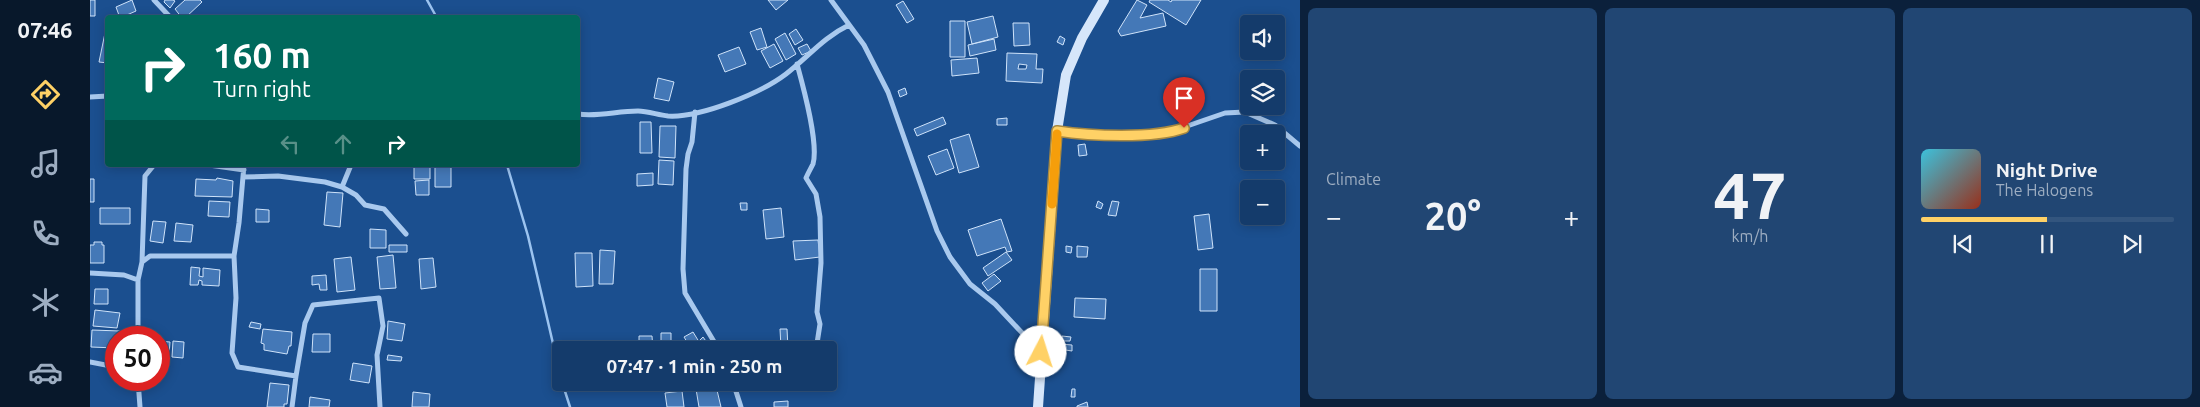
<!DOCTYPE html>
<meta charset="utf-8">
<style>
:root{--surface:#143b6b;--page:#214673;--text:#f1f3f6;--muted:#9dadc1;--line:#33557e;--accent:#ffd166}
body{margin:0;font-family:Ubuntu,sans-serif;background:var(--page);color:var(--text);height:100vh;display:flex;flex-direction:column;font-size:19px;white-space:nowrap}
*{box-sizing:border-box;margin:0}
p{font-size:16px;color:var(--muted)}
.icon{flex:none;width:28px;height:28px;fill:none;stroke:currentColor;stroke-width:2;stroke-linecap:round;stroke-linejoin:round}
.map{position:relative;flex:1;overflow:hidden}
.panel{display:flex;flex-direction:column;gap:8px;padding:8px;background:#0b203b;width:900px}
.panel>*{flex:none}
.top-card{position:absolute;left:15px;top:15px;width:475px;height:152px;border-radius:5px;box-shadow:0 2px 12px #0003,0 0 0 1px var(--line);background:#00695c;color:#fff;overflow:hidden}
.controls{position:absolute;left:1150px;top:15px;display:grid;gap:10px}
.controls a{display:grid;place-items:center;width:45px;height:45px;border-radius:5px;background:var(--surface);box-shadow:0 2px 12px #0003,0 0 0 1px var(--line);font-size:25px}
.speed{position:absolute;left:15px;top:326px;display:flex;gap:10px;font-size:25px;font-weight:700;text-align:center}
.speed>*{display:grid;place-content:center;width:65px;height:65px;border-radius:50%;background:var(--surface);box-shadow:0 2px 12px #0003,0 0 0 1px var(--line);line-height:1}
.speed .limit{border:8px solid #d22;background:#fff;color:#111}
.pin{position:absolute;display:grid;place-items:center;width:42px;height:42px;color:#fff;margin:-51px -21px;border-radius:50% 50% 50% 0;rotate:-45deg;box-shadow:0 0 5px #0007}
.pin .icon{rotate:45deg}
.me{position:absolute;width:55px;margin:-28px;rotate:5deg;stroke-linejoin:round;filter:drop-shadow(0 0 4px #0008)}
.turn{display:flex;align-items:center;gap:18px;height:105px;padding:0 25px;font-size:22px}
.turn .icon{width:65px;height:65px;stroke-width:2.5}
.turn b{display:block;font-size:35px;line-height:42px}
.lanes{display:flex;align-items:center;height:48px;padding:0 25px;background:#0003;justify-content:center;gap:25px;direction:ltr}
.lanes .off{opacity:.35}
.big{font-size:38px;font-weight:700;line-height:1.1}
.panel .card{flex:1;display:flex;flex-direction:column;justify-content:center;gap:8px;min-width:0;padding:0 18px;border-radius:8px;background:var(--page)}
.panel .dial{align-items:center;gap:0}
.dial b{font-size:65px;line-height:1}
.song{display:flex;align-items:center;gap:15px}
.cover{width:60px;height:60px;border-radius:8px;background:linear-gradient(135deg,hsl(190 70% 55%),hsl(10 70% 35%))}
.played{height:5px;border-radius:2px;background:linear-gradient(90deg,var(--accent) 50%,var(--line) 50%)}
.keys{display:flex;justify-content:space-around;direction:ltr}
.heat{display:flex;justify-content:space-between;align-items:center;font-size:28px;direction:ltr}
.panel .tiles{flex:1;display:grid;gap:8px;grid-template-columns:repeat(3,1fr)}
.trip{position:absolute;left:462px;top:341px;width:285px;height:50px;border-radius:5px;background:var(--surface);box-shadow:0 2px 12px #0003,0 0 0 1px var(--line);font-weight:700;line-height:50px;text-align:center}
main{display:flex;flex:1;min-height:0}
.dock{display:flex;flex-direction:column;width:90px;justify-content:space-around;align-items:center;background:#08182b;color:var(--muted)}
.dock .icon{width:35px;height:35px}
.dock .current{color:var(--accent)}
.dock b{font-size:22px;color:var(--text)}
.map>svg:first-child{display:block}
</style>
<main>
<nav class="dock">
<b>07:46</b>
<svg class="icon current" aria-label="directions" viewBox="0 0 24 24"><path d="M12 3l9 9-9 9-9-9zM9 14v-3h6M13 9l2 2-2 2"/></svg>
<svg class="icon" aria-label="music" viewBox="0 0 24 24"><path d="M9 18V5l10-2v13"/><circle cx="6" cy="18" r="3"/><circle cx="16" cy="16" r="3"/></svg>
<svg class="icon" aria-label="phone" viewBox="0 0 24 24"><path d="M5 4h4l2 5-3 2q2 4 5 5l2-3 5 2v4C11 20 4 13 5 4z"/></svg>
<svg class="icon" aria-label="climate" viewBox="0 0 24 24"><path d="M12 3v18M4 7l16 10M4 17L20 7"/></svg>
<svg class="icon" aria-label="car" viewBox="0 0 24 24"><path d="M5 17H2v-5l4-1 3-4h7l3 4 3 1v5h-3M9 17h6M6 11h13"/><circle cx="7" cy="17" r="2"/><circle cx="17" cy="17" r="2"/></svg>
</nav>
<div class="map">
<svg width="1210" height="407" viewBox="0 0 1210 407">
<rect width="100%" height="100%" fill="#1b4f8f"/>
<g fill="none" stroke-linecap="round" stroke-linejoin="round">
<path stroke="#9cc4f0" stroke-width="2.5" d="M337,0L347,18
M417,165L438,236L471,378
M472,382L480,407"/>
</g>
<path fill="#4478b7" stroke="#cfe3fa" fill-rule="evenodd" d="M0,0H5V16H0Z
M42,0L46,11L30,18L26,7Z
M75,0H83L85,1L80,8L74,2Z
M95,0H110L112,2L95,18H92L85,9Z
M678,0H698L686,10Z
M1047,0L1057,5L1050,18L1073,13L1076,26L1031,36L1028,31Z
M1060,0H1078L1081,2L1082,0H1111L1096,25L1059,2Z
M813,1L824,19L817,23L806,5Z
M903,16L908,37L882,44L877,22Z
M860,21H875V57H860Z
M923,23H939L940,45L924,46Z
M671,28L677,47L667,50L660,32Z
M706,29L713,40L705,45L699,34Z
M15,33H18V63L9,62Z
M695,33L706,54L696,60L685,39Z
M970,36L975,39L973,45L967,42Z
M904,39L906,50L880,56L878,45Z
M684,44L693,61L680,68L671,51Z
M717,44L721,51L712,55L708,48Z
M649,47L656,64L635,72L628,55Z
M917,53L947,54L946,69H953L952,83L916,81ZM929,64L937,65L936,69H928Z
M887,58L889,73L862,76L861,60Z
M568,78L584,82L579,101L564,98Z
M815,88L817,94L810,97L808,91Z
M853,117L856,124L827,136L824,129Z
M917,118V125H907V119Z
M550,122H561L562,153H550Z
M570,126H586L585,158L569,157Z
M879,134L889,167L869,173L860,140Z
M995,144L997,155L989,156L988,145Z
M857,149L864,168L846,175L838,156Z
M569,160L584,161L583,185L568,184Z
M324,165H340V179H324Z
M345,165H361V187H345Z
M563,173V185L547,186V174Z
M127,178L143,181L142,197L105,196L106,179L126,180Z
M0,179H4V202H0Z
M339,180V195H326L325,181Z
M237,192L253,193L250,227L234,225Z
M119,201L140,202L139,217L118,216Z
M1008,201L1013,204L1011,209L1006,207Z
M1022,201L1029,202L1026,216L1018,215Z
M650,203H657V210H651Z
M10,208H40V224H10Z
M691,208L694,237L676,239L673,210Z
M166,209L179,210V222H166Z
M1119,214L1123,248L1108,250L1104,216Z
M911,219L922,251L917,252L915,247L887,256L878,230Z
M63,221L76,222L73,243L60,241Z
M86,223L103,225L101,242L84,241Z
M280,229L296,230V248H280Z
M728,240L730,257L705,260L703,241Z
M4,242H12V245H14V263H0V245H4Z
M299,245H317V252H299Z
M976,246L982,247L981,253L976,252Z
M987,246L998,247L997,257H987Z
M510,250L525,251L523,284H509Z
M916,252L922,260L898,276L893,268Z
M485,253H502L503,286L486,287Z
M303,255L306,288L290,289L287,257Z
M261,257L265,290L247,292L244,259Z
M343,258L346,287L331,289L329,259Z
M101,267L110,268L109,276L113,277V268L130,270L129,286L112,285V281L109,280L108,285H100Z
M1110,269H1127V311H1110Z
M904,274L911,281L898,291L892,283Z
M236,275L237,290H230L229,284L222,285V276Z
M5,289H18V304H4Z
M985,298L1016,299L1015,319L984,317Z
M5,310L30,313L27,328L3,326Z
M298,321L315,324L312,341L297,339Z
M161,322L171,324L170,329L159,327Z
M173,329L202,332L201,346H199L197,354L174,350V344L171,343Z
M690,329H697L698,348H691Z
M2,330L30,331V338H26V348L1,347Z
M603,332L614,350H602L594,337Z
M571,333H581V350H571Z
M223,334H240V352H222Z
M549,336H562L563,350H549Z
M972,336L981,337L980,341H972Z
M613,337L618,344L614,347L610,340Z
M69,341L80,342L79,355L69,354Z
M83,341L94,342L93,358L82,357Z
M970,344L982,345V351L969,349Z
M298,355L312,357L311,361L297,360Z
M263,363L282,366L279,383L260,380Z
M180,383L199,385L197,404H194V407H177Z
M626,386L631,407H609L606,389Z
M982,389H985V397H981Z
M592,391L594,407H577L575,393Z
M323,392L340,394L339,407H322Z
M220,397L240,400L239,407H219Z
M698,401V407H684V402Z
M997,402L998,407H987V406Z"/>
<g fill="none" stroke-linecap="round" stroke-linejoin="round">
<path stroke="#a9c9ee" stroke-width="5" d="M64,0L81,18
M741,0L774,45L798,92L847,231L860,257L880,284L905,304L950,352
M707,64C713,86 729,143 723,164C721,168 718,173 716,178L726,194L730,217L731,263L727,312L730,324L726,350
M0,97L18,96
M605,112L602,142L598,154L596,169L593,269L595,293L629,350
M488,114C508,117 527,111 548,111C558,111 568,115 578,116C610,118 671,93 696,74C718,57 734,37 759,25
M967,131L985,133L1071,135L1135,113L1155,112L1185,125L1210,146
M119,165L154,170
M153,177L188,176L235,182L252,187L266,195L275,205L294,209L316,234
M252,187L261,165
M144,256L146,298L142,353L148,367L206,376L202,407
M52,262L55,176L64,165H77
M0,273L34,275L48,280
M48,338V280L52,262L60,256H144L149,223L154,165
M686,350V347
M0,362L26,367
M206,376L215,323L223,305L289,298L293,326L287,355L290,407
M48,380L50,407
M643,382L651,407"/>
<path stroke="#d6e6fa" stroke-width="10" d="M948,407L967,131L976,75L992,38L1014,0"/>
</g>
<g fill="none" stroke-linecap="round" stroke-linejoin="round">
<defs>
<path id="route" d="M951,352L967,131C1000,136 1064,139 1094,128"/>
</defs>
<use href="#route" stroke="#a68842" stroke-width="12"/>
<use href="#route" stroke="#ffd166" stroke-width="9"/>
<path stroke="#f59e0b" stroke-width="9" d="M962,204L967,134"/>
</g>
</svg>
<div class="controls">
<a><svg class="icon" aria-label="sound" viewBox="0 0 24 24"><path d="M4 9h4l5-4v14l-5-4H4zM17 9q2 3 0 6"/></svg></a>
<a><svg class="icon" aria-label="layers" viewBox="0 0 24 24"><path d="M12 4l9 5-9 5-9-5zM3 14l9 5 9-5"/></svg></a>
<a>+</a>
<a>−</a>
</div>
<div class="speed"><div class="limit">50</div></div>
<div class="pin" style="left:1094px;top:128px;background:#d93025"><svg class="icon" aria-label="arrive" viewBox="0 0 24 24"><path d="M6 21V4h12l-3 4 3 4H6"/></svg></div>
<svg class="me" style="left:951px;top:352px" viewBox="-20 -20 40 40"><circle r="19" fill="#fff"/><path d="M0-13L10 11 0 6-10 11z" fill="#ffd166"/></svg>
<div class="trip">07:47 · 1 min · 250 m</div>
<div class="top-card">
<div class="turn"><svg class="icon" aria-label="right" viewBox="0 0 24 24"><path d="M7 20v-9h11M14 6l5 5-5 5"/></svg><div><b>160 m</b>Turn right</div></div>
<div class="lanes"><svg class="icon off" aria-label="left" viewBox="0 0 24 24"><path d="M17 20v-9H6M10 6l-5 5 5 5"/></svg><svg class="icon off" aria-label="ahead" viewBox="0 0 24 24"><path d="M12 20V5M6 11l6-6 6 6"/></svg><svg class="icon" aria-label="right" viewBox="0 0 24 24"><path d="M7 20v-9h11M14 6l5 5-5 5"/></svg></div>
</div>
</div>
<section class="panel">
<div class="tiles">
<div class="card"><p>Climate</p>
<div class="heat"><a>−</a><b class="big">20°</b><a>+</a></div>
</div>
<div class="card dial"><b>47</b><p>km/h</p></div>
<div class="card">
<div class="song"><i class="cover"></i><div><b>Night Drive</b><p>The Halogens</p></div></div>
<div class="played"></div>
<div class="keys"><svg class="icon" aria-label="previous" viewBox="0 0 24 24"><path d="M18 5L8 12l10 7zM5 5v14"/></svg><svg class="icon" aria-label="pause" viewBox="0 0 24 24"><path d="M8 5v14M16 5v14"/></svg><svg class="icon" aria-label="next" viewBox="0 0 24 24"><path d="M6 5l10 7-10 7zM19 5v14"/></svg></div>
</div>
</div>
</section>
</main>
